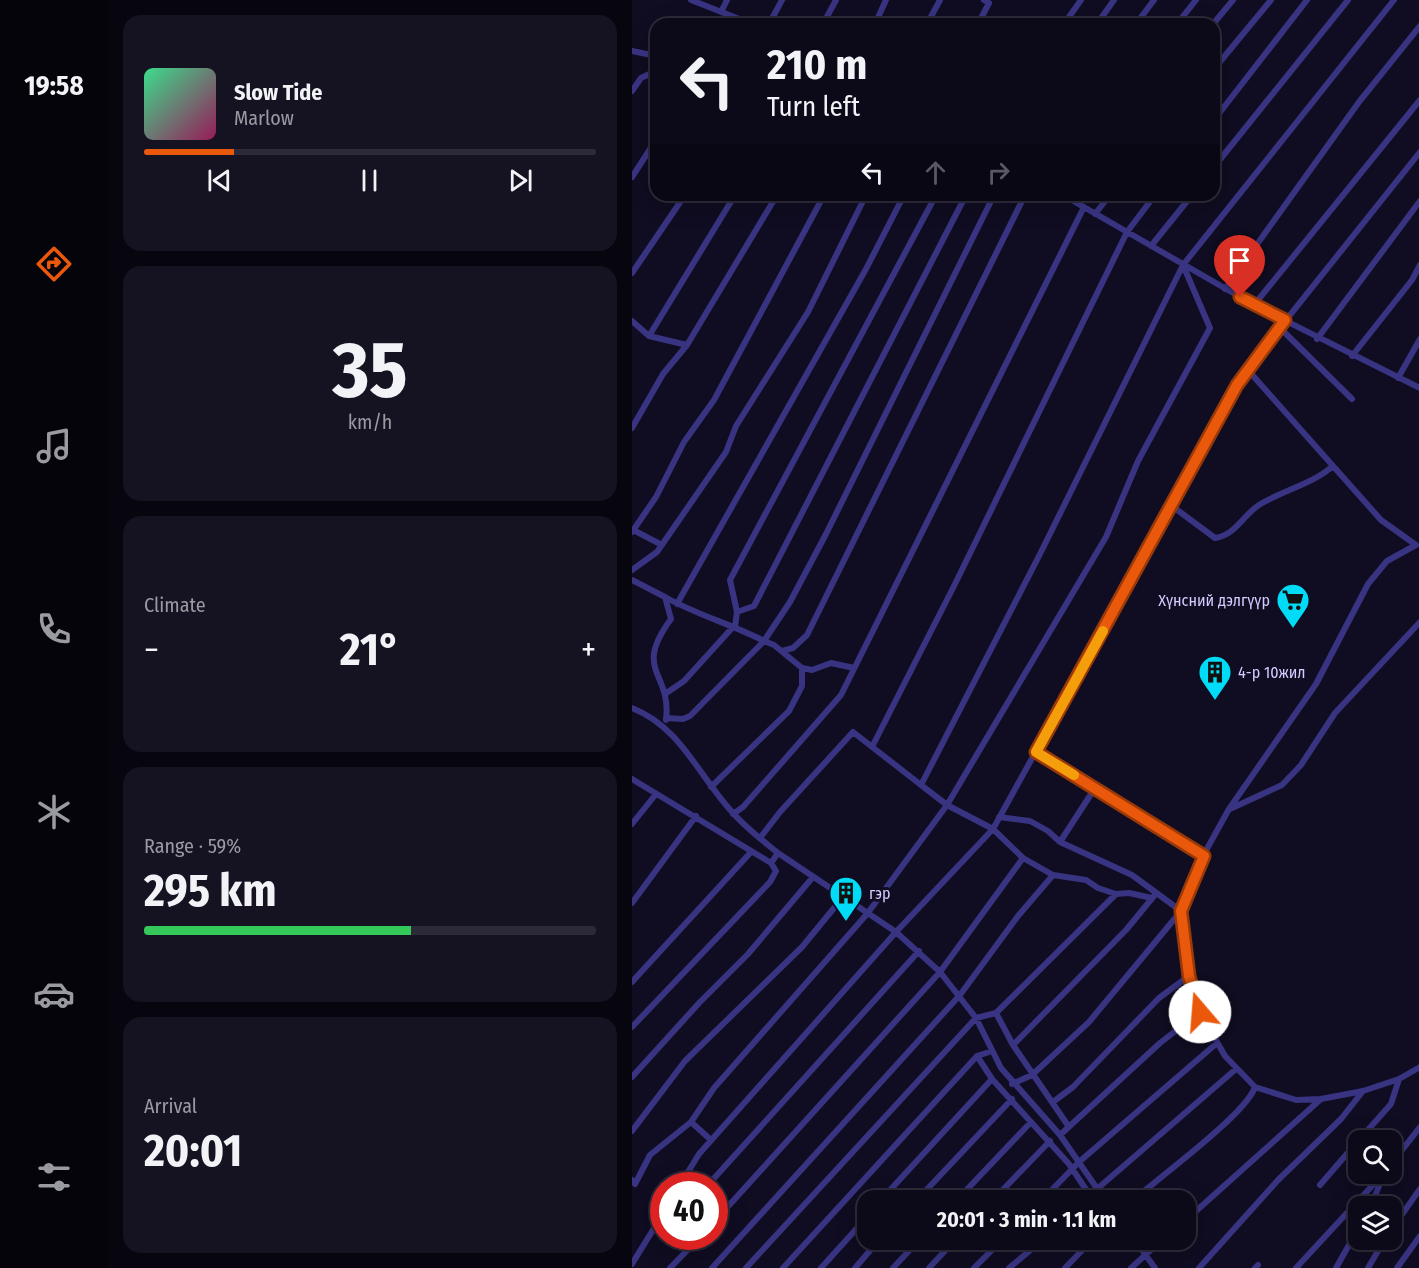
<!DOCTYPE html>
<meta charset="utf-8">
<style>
:root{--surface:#0c0919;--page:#151222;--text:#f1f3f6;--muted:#9a9aa2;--line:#2c2a38;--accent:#ea580c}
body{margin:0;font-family:"Fira Sans Condensed",sans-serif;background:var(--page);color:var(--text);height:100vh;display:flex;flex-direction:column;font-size:22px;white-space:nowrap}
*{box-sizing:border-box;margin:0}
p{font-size:20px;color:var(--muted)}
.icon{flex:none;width:33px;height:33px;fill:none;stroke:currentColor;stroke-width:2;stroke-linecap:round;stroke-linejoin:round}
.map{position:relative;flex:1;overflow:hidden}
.details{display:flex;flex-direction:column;gap:15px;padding:15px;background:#07050e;width:524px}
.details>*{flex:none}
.top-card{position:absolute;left:18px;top:18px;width:570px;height:183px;border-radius:18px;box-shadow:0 6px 24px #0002,0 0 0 2px var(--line);background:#0c0919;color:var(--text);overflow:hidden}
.fabs{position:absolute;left:716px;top:1130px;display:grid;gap:12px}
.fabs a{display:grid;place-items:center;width:54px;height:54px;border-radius:12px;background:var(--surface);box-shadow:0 6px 24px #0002,0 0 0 2px var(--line);font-size:30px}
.speed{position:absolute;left:18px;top:1172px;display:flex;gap:12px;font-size:30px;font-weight:700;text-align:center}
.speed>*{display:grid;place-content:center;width:78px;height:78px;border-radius:50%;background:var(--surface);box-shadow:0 6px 24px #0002,0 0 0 2px var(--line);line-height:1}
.speed .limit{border:9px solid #d22;background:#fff;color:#111}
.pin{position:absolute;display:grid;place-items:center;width:51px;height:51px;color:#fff;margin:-62px -26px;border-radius:50% 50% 50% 0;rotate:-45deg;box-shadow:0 0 6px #0007}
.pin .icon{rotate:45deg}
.me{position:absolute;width:66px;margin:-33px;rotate:342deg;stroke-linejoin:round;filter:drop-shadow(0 0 4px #0008)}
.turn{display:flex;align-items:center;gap:21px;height:126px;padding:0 18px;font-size:27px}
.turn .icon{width:78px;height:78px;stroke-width:2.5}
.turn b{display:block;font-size:42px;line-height:51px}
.lanes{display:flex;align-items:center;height:57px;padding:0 18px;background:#0003;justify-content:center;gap:30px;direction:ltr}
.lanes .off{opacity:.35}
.big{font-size:45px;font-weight:700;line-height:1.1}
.details .card{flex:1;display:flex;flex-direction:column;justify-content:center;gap:9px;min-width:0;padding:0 21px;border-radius:18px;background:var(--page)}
.details .dial{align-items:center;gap:0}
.dial b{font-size:78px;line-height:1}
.song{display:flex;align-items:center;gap:18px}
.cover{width:72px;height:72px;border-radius:9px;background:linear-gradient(135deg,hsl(150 70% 55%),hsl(330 70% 35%))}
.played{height:6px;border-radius:3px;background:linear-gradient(90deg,var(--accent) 20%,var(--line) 20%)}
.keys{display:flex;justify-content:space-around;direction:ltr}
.heat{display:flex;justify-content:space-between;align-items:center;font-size:33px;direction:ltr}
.charge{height:9px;border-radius:4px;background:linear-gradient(90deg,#34c759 59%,var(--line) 0)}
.trip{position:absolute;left:225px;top:1190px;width:339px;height:60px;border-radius:18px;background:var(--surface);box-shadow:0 6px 24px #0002,0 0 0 2px var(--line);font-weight:700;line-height:60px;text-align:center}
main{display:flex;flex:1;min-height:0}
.tabs{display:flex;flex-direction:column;width:108px;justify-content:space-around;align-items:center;background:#05040a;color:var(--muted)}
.tabs .icon{width:42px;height:42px}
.tabs .active{color:var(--accent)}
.tabs b{font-size:27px;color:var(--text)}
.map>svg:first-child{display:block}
</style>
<main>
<nav class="tabs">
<b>19:58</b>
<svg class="icon active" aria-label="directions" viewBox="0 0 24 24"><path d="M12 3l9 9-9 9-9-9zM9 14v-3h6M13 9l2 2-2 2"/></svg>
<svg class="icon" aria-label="music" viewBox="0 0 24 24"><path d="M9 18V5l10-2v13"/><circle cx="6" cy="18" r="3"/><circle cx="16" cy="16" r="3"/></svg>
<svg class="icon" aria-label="phone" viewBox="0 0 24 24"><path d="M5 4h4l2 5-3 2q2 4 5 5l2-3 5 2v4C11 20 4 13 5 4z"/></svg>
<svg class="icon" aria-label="climate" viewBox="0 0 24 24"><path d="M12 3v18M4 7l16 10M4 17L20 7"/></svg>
<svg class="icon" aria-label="car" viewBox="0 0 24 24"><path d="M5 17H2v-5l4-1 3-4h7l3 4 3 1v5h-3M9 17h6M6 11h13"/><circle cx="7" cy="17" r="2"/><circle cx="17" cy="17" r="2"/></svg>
<svg class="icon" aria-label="filters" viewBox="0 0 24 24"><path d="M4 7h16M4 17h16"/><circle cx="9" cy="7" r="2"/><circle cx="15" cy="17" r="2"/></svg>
</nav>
<section class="details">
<div class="card">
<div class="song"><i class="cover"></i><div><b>Slow Tide</b><p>Marlow</p></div></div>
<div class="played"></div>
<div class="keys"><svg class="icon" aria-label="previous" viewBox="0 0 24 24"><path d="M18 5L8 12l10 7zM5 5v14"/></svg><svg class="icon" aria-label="pause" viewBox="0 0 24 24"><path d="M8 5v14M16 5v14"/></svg><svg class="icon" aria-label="next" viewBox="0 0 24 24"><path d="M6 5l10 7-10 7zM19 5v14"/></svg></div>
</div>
<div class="card dial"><b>35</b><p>km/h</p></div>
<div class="card"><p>Climate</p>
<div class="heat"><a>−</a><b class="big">21°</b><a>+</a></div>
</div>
<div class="card"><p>Range · 59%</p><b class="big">295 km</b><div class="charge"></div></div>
<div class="card"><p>Arrival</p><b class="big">20:01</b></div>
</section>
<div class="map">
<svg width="788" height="1268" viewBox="0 0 788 1268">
<rect width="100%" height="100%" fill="#100c21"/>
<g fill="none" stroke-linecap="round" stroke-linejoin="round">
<path stroke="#383482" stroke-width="6" d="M59,0L120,24
M89,12L95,0
M137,24L150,0
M191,24L204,0
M243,24L254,0
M295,24L308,0
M346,24L357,3L352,0
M432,24L449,0
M465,24L482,0
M504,24L522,0
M545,24L564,0
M581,24L601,0
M0,51L24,56
M582,69L639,0
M0,91L9,78L24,71
M582,120L675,0
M582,167L716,0
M0,177L24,140
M431,195L622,305L788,388
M463,214L478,195
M519,246L560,195
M0,273L53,195
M593,289L727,102L788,26
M622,305L788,100
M0,321L17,336L55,345L145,195
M647,327L720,399
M17,336L103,195
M685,339L788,201
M720,356L780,280L788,265
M615,369L749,520L784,545
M766,378L788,339
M0,428L31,374L55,345
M540,506L583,538C604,535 611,515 627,505C651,490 679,485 701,466
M1,530L30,545
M0,532L24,497L52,442L82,400L192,195
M0,570L25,552L94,452L104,426L176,312L234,195
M0,580L33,597L39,619C0,672 40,671 34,720
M33,597C65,615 99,624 132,641L158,602L194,534L362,195
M45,604L234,269L272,195
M105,612L122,606L334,195
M103,627L105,612L98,580L304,195
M150,651L161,648L175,635L393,195
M33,694L52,681L101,627
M0,708C49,727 67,777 101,813C114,828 130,840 146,853L264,932L308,972L344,1018L369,1068L428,1135L473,1200
M34,718L51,719L58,716L132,641L142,645L170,668L180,670L199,663L222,668
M240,747L323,584L495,232L523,195
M404,751L571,856
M0,779L139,863L146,853
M79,787L157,711L170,686V668
M598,809L650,785L669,765L703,713L788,622
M101,814L111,807L209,695L452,207
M367,817L398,821L416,831L428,842L500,875L549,911L557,976L568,1012L593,1056L623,1087L664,1100L689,1099L731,1091L767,1079L788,1067
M0,824L24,794
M128,838L148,812L221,732L289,785
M428,842L463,788
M391,858L361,829L315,805L289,785L408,554L551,265L762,0
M0,903L64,816
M0,982L119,852
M364,1013L381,1045
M0,1027L138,882L144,871L139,863
M345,1056L360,1079L437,1164L461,1200
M0,1077L68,1002L116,954L181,877
M380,1084L400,1075L457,1022L549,911L571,856L597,809L684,684L736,584L755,561L784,545
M421,1102L441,1087L527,998L557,976
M59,1122L79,1140
M437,1127L381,1045L494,930L522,896
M0,1131L53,1061L170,947L211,897
M428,1135L528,1043L568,1012
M727,1140L759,1104L767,1079
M759,1164L788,1127
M0,1180L3,1184L18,1155L59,1122L82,1088L235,914L315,805L474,537L506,461L578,328L551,265
M48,1185L67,1154L264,932L361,829L615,369L788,152
M76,1185L287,951
M688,1185L726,1141
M465,1189L604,1069
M249,1200L360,1079
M285,1200L380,1099
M325,1200L399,1122
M361,1200L418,1141
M410,1200L447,1162L585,1043
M501,1200C527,1178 615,1113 623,1087
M739,1206L751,1176
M554,1220L689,1099
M82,1222L308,972L391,858L421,875L454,880L466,888L484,894
M759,1230L788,1189
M502,1239L523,1268
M0,1264L32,1212
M38,1268L69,1236
M80,1268L328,995L386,916L421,875
M114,1268L344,1018L364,1013L484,894L497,893L520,898
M151,1268L345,1056L360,1051
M189,1268L236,1216
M223,1268L248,1239
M261,1268L288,1239
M297,1268L324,1239
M342,1268L371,1239
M377,1268L412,1239
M433,1268L461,1239
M499,1268L531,1239
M567,1268L646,1180L709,1119L731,1091
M623,1268L626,1265
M664,1268L752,1173
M704,1268L726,1229
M736,1268L753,1239
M765,1268L788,1236"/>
</g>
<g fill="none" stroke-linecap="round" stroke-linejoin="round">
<defs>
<path id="route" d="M568,1012L557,976L549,911L572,856L404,752L605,385L653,320L608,297"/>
</defs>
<use href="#route" stroke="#983908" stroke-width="15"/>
<use href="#route" stroke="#ea580c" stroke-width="10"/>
<path stroke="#f59e0b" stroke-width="10" d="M442,775L404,752L471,631"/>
</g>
<defs>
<symbol id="supermarket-pin" viewBox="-11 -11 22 30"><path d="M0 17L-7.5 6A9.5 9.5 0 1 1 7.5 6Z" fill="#00dbf7" stroke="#100c21"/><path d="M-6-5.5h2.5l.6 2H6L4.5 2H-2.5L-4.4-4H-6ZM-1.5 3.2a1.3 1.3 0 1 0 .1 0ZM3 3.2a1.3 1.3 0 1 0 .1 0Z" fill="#111"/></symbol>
<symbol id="building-pin" viewBox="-11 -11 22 30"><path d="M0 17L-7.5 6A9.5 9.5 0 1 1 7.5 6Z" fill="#00dbf7" stroke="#100c21"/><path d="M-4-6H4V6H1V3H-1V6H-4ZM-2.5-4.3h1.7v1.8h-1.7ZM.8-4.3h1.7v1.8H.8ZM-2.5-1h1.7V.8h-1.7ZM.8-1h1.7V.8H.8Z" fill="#111"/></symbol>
</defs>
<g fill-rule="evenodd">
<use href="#supermarket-pin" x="642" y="581" width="38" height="52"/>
<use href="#building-pin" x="564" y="653" width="38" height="52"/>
<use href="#building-pin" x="195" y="874" width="38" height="52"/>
</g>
<g text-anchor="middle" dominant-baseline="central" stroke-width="6" stroke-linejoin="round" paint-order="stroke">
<g font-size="16" fill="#d2ccff" stroke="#100c21" text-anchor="start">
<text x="638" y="600" text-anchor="end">Хүнсний дэлгүүр</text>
<text x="606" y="672">4-р 10жил</text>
<text x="237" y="893">гэр</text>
</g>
</g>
</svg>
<div class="fabs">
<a><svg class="icon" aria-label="search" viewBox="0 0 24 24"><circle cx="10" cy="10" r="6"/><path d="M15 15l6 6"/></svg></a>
<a><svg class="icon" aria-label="layers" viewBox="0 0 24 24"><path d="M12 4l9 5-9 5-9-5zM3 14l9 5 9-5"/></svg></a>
</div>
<div class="speed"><div class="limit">40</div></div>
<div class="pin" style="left:608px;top:297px;background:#d93025"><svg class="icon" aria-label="arrive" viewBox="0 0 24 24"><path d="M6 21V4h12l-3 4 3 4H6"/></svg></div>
<svg class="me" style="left:568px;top:1012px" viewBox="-20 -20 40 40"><circle r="19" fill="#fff"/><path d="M0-13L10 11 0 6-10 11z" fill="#ea580c"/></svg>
<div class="trip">20:01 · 3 min · 1.1 km</div>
<div class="top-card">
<div class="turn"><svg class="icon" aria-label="left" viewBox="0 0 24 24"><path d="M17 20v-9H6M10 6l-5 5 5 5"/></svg><div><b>210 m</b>Turn left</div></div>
<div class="lanes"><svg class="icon" aria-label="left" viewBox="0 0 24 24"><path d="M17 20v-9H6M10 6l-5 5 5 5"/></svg><svg class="icon off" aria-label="ahead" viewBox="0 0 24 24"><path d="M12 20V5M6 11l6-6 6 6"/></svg><svg class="icon off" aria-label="right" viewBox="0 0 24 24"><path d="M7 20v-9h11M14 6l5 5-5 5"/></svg></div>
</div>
</div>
</main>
